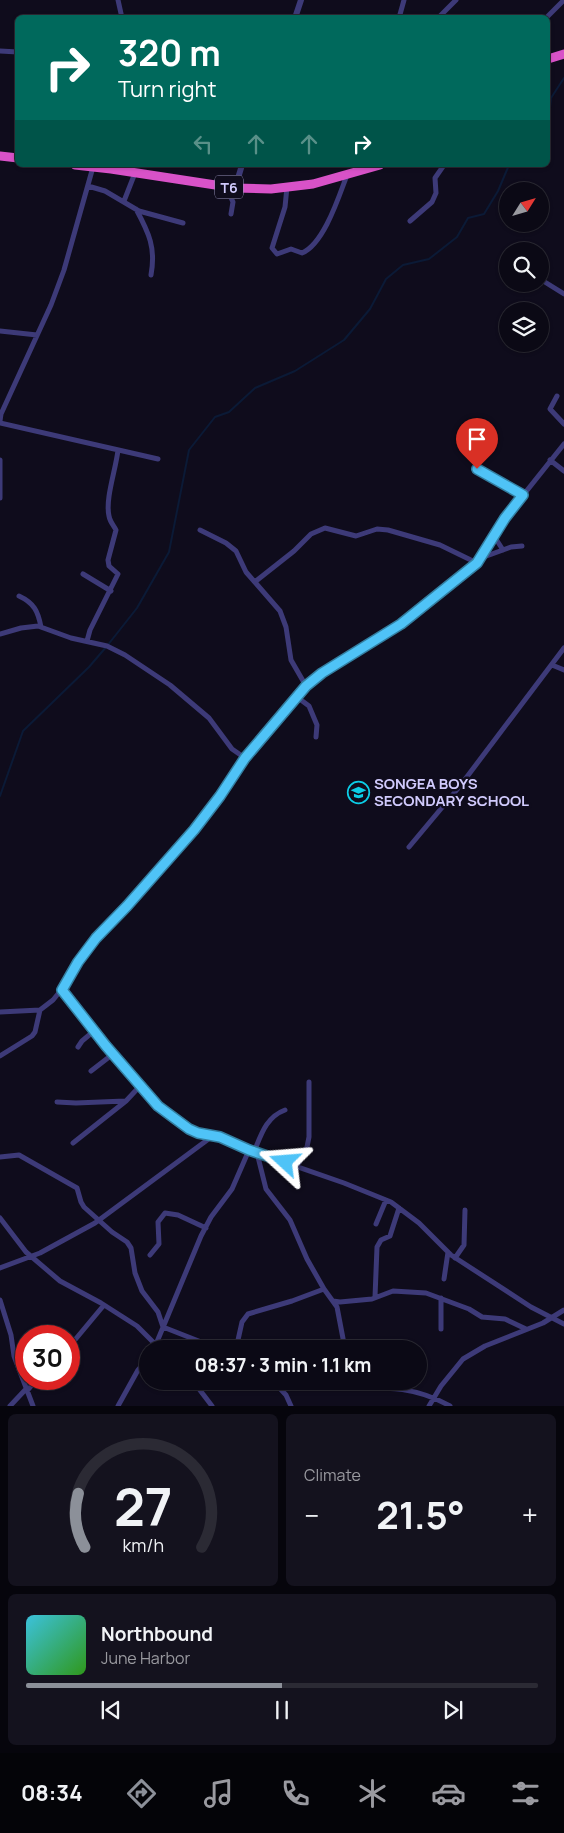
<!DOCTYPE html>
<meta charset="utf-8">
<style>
:root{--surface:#0b0915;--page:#14121e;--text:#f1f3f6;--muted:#9a9aa0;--line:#2b2a34;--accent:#8c9099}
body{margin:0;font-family:Manrope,sans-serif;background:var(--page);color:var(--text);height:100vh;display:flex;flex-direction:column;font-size:19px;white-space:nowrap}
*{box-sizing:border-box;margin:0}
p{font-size:16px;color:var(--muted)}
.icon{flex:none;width:28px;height:28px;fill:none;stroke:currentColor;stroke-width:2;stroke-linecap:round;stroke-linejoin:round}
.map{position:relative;height:1406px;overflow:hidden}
.side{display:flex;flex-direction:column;gap:8px;padding:8px;background:#06050c;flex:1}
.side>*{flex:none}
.hud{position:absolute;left:15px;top:15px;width:535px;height:152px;border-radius:8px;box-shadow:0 1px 4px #0004,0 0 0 1px var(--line);background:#00695c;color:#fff;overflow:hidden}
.needle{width:32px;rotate:53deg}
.controls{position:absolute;left:499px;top:182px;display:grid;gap:10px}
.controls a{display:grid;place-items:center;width:50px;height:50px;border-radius:50%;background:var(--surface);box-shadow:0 1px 4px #0004,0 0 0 1px var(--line);font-size:25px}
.speed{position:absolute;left:15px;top:1325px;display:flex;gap:10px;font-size:25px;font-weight:700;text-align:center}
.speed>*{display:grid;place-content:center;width:65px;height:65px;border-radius:50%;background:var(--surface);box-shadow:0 1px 4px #0004,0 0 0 1px var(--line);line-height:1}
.speed .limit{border:8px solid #d22;background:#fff;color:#111}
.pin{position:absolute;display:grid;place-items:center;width:42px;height:42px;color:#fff;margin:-51px -21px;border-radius:50% 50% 50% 0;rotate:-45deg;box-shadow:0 0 5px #0007}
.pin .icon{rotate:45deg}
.me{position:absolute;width:55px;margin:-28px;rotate:289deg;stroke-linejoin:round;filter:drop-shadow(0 0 4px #0008)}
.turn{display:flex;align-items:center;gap:18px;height:105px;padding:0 20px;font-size:22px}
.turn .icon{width:65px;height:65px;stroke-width:2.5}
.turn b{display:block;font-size:35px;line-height:42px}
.lanes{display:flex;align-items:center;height:48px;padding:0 20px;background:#0003;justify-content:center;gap:25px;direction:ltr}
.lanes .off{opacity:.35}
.big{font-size:38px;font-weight:700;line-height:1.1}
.side .widget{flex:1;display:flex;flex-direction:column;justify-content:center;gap:8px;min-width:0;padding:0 18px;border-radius:8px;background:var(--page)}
.side .dial{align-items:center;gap:0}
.dial svg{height:130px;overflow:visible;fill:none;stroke:var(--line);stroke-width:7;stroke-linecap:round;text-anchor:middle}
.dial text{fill:var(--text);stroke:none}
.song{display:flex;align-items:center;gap:15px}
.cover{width:60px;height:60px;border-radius:8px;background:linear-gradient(135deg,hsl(190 70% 55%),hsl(110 70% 35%))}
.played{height:5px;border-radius:2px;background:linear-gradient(90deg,var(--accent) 50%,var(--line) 50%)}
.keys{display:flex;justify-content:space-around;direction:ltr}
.heat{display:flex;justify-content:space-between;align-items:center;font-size:28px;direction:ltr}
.side .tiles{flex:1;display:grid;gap:8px;grid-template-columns:1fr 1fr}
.widget:last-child{grid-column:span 2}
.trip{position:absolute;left:139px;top:1340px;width:288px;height:50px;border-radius:25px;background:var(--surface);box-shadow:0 1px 4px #0004,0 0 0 1px var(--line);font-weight:700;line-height:50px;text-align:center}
.tab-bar{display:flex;height:80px;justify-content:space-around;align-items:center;background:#040408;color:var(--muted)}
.tab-bar .icon{width:35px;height:35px}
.tab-bar .current{color:var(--accent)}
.tab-bar b{font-size:22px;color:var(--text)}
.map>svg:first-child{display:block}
</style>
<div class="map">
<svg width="564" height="1406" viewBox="0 0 564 1406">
<rect width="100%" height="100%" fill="#0f0c1c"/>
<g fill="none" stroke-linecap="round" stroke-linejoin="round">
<path stroke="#0b1a36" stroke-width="2" d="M548,127L551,98L564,78
M0,796L23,731L89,667L107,646L137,608L169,552L189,450L215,417L229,412L255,388L295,371L344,340L370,309L386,279L403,265L429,259L457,237L468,218L484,214L498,191L509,165"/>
<path stroke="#3d3a78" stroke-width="5" d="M118,0L122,18
M399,18L404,0
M438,18L456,0
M546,18L564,0
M0,51L18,52
M88,186L105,191L139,211L183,223
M226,187L233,202L231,214
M287,187L285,207L272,248L277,254L291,249L302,253C324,244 339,196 347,175
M124,201L135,173
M136,209C149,233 156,248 151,275
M410,221L432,202L436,193L435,178L444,165
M540,279L564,294
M0,331L37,335
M557,396L550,409L564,424
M0,421L1,414L51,305L64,270L93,167
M0,423L158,459
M0,460V498
M550,460L564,471
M477,469L523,495
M200,530L226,543L236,551L246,572L280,611L286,627L291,660L306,686
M494,536L503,550
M481,558L511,547L522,546
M83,574L111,591
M256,581L294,551L311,534L325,528L356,536L377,529L388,530L440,545L477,563
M19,596C34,603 38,611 41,627
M0,634L21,628L38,626L71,638L107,646L125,655L170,685L209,718L232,749L245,758
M87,641L90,630L118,574L109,566L108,560L116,530C114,526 110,522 109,516C105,499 116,469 118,450
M552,665L564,670
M297,697L309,706L317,725L316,737
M409,847L460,786L564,648
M62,989L148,1097L172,1117L189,1129L198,1133L220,1137L249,1150L344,1183L391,1202L419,1223L451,1255L531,1307L564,1324
M0,1012L40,1010
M78,1047L82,1041L94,1031
M0,1056L32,1036L35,1032L40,1010L53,1000L62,989L78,962L95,938L127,906L194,830L221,796L245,758L306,686L333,666L392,630L477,563L505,518L564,444
M91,1071L113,1054
M57,1102L76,1103L125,1101
M73,1143L126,1101L140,1086
M254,1152C261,1135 266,1117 285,1110
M257,1153L266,1189L290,1220L307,1259L324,1289L337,1307L345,1349
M0,1157L19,1155L77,1188L81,1202L84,1207L112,1232L127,1242L131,1248L135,1273L142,1291L158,1312L163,1327L219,1349
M297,1166L307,1147L309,1137V1082
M0,1218L26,1252L60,1281L101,1303L137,1326L160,1349
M376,1224L386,1200
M150,1255L159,1244L158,1222L165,1213L178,1215L206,1228
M455,1258L464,1245L465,1210
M0,1268L40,1253L95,1223L214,1135
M444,1279L448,1252
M375,1297L377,1247L381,1240L390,1236L399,1208
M441,1298V1329
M0,1300L11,1335L14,1356L33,1406
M333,1301L340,1302L372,1299L393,1291L426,1293L469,1309L482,1317L505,1319L526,1329
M69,1347L104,1305
M154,1349L201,1236L211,1217L232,1189L249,1150
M236,1349L242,1322L248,1314L292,1301L324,1289
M193,1381L212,1406
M273,1381L286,1395L291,1406
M303,1381C314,1384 326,1387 337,1388C380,1388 411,1384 450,1406
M27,1391L37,1379
M10,1406L26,1389
M118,1406L138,1370L148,1358
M429,1406L441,1386L463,1359L485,1346L543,1323L564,1310"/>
<path stroke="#3d3a78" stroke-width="6" d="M295,18L301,0
M235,188L242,165"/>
<path stroke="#d852c8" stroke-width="9" d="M548,59L564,54
M0,156L18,158
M75,165L111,169L235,188L271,189L313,184L380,165"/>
</g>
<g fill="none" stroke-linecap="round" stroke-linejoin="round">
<defs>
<path id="route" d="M285,1162L249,1150L220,1137L198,1133L189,1129L158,1106L106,1046L62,990L78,962L96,938L127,906L194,830L220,796L245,758L306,686L322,673L401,624L477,563L505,518L523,495L477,469"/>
</defs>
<use href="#route" stroke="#337fa1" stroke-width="12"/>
<use href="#route" stroke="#4fc3f7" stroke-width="9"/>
</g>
<defs>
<symbol id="school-ring" viewBox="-11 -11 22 22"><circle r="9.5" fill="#0f0c1c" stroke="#0ccde6" stroke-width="1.5"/><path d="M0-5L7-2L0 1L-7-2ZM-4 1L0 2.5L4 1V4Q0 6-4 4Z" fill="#0ccde6"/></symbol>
</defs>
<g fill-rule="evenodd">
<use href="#school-ring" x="346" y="780" width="25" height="25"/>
</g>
<g text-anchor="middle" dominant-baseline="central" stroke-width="5" stroke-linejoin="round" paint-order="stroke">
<rect fill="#0f0c1c" stroke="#9691b9" stroke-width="1" x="215" y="175.5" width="28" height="23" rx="4"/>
<g font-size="14" font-weight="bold" fill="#d0cafc">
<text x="229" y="187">T6</text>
</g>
<g font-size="15" font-weight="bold" fill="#d0cafc" stroke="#0f0c1c" text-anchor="start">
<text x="374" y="783">SONGEA BOYS<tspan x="374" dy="17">SECONDARY SCHOOL</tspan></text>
</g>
</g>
</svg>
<div class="controls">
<a><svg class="needle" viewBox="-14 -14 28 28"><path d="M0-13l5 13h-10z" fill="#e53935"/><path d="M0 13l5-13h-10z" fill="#9a9aa0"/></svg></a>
<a><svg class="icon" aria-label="search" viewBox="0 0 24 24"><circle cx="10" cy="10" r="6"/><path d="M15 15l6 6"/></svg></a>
<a><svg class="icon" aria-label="layers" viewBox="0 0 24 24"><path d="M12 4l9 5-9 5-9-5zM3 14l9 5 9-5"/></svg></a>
</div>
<div class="speed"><div class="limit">30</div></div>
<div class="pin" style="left:477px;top:469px;background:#d93025"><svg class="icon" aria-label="arrive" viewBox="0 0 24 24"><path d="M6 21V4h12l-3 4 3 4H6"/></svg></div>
<svg class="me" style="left:285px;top:1162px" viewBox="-20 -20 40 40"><path d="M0-17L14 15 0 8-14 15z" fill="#4fc3f7" stroke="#fff" stroke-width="4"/></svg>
<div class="trip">08:37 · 3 min · 1.1 km</div>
<div class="hud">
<div class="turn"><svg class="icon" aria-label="right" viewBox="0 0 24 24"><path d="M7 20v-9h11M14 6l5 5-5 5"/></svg><div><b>320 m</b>Turn right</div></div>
<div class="lanes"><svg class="icon off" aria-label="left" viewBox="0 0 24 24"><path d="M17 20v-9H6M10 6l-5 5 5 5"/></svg><svg class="icon off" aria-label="ahead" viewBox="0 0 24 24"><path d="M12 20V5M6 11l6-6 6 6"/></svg><svg class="icon off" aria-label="ahead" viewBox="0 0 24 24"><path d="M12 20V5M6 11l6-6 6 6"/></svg><svg class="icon" aria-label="right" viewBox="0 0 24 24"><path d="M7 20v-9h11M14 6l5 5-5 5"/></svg></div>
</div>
</div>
<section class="side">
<div class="tiles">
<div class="widget dial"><svg viewBox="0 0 100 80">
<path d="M14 69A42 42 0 1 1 86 69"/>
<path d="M14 69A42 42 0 0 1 10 36" stroke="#8c9099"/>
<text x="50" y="56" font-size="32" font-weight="700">27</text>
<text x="50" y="72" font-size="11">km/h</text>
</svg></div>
<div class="widget"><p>Climate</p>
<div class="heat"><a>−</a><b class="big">21.5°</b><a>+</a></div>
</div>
<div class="widget">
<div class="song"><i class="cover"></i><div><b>Northbound</b><p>June Harbor</p></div></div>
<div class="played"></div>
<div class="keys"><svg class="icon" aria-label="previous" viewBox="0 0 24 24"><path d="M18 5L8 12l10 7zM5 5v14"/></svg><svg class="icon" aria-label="pause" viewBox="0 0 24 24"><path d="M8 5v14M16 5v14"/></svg><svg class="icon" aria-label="next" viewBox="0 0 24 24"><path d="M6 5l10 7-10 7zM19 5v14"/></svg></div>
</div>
</div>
</section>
<nav class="tab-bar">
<b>08:34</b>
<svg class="icon current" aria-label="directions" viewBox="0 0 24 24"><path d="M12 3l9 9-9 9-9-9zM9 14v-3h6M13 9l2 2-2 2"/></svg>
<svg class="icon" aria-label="music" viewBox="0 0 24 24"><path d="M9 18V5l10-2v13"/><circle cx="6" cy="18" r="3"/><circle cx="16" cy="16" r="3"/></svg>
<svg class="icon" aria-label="phone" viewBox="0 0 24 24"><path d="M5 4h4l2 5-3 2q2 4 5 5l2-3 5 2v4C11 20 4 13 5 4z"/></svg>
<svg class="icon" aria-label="climate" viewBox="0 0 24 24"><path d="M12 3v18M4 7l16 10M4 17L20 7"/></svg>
<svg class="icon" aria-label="car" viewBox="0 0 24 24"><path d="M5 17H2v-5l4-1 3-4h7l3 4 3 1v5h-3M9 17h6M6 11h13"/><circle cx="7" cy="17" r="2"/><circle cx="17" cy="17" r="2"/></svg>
<svg class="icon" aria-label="filters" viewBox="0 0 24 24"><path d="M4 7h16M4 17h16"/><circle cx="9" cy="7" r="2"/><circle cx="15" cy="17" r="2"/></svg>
</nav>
